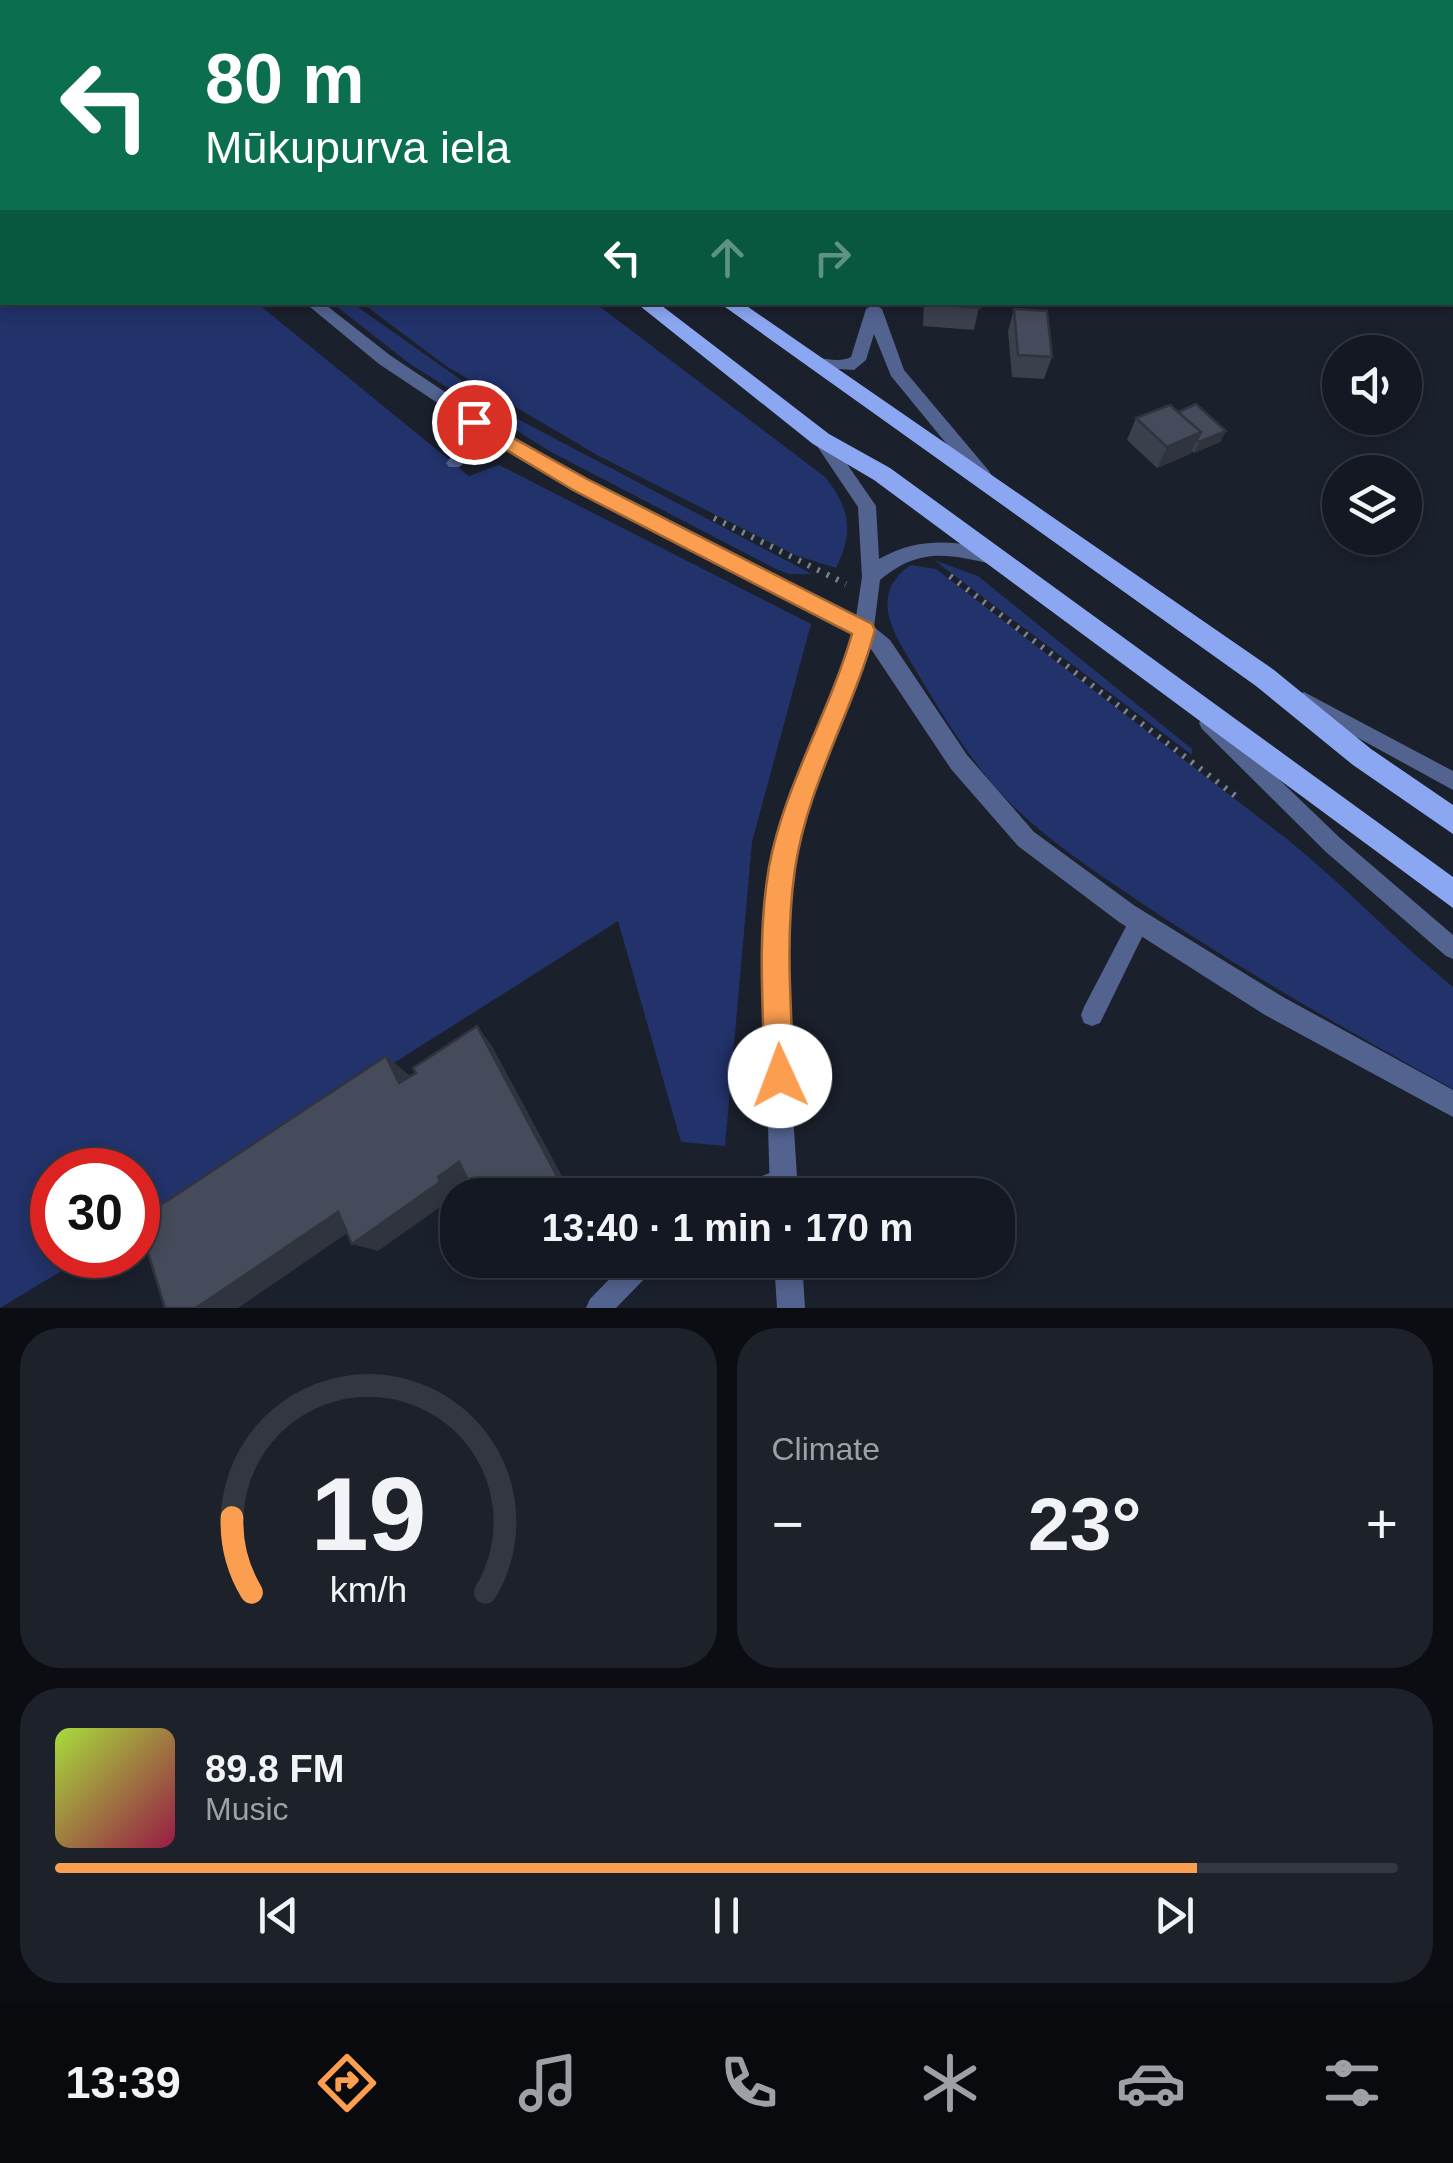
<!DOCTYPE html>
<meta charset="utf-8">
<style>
:root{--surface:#141822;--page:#1d212a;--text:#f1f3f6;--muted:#9da0a5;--line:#333740;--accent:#fb9e50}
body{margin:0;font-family:Helvetica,sans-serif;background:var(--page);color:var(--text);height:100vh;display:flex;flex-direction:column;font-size:38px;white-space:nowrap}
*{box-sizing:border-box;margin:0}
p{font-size:32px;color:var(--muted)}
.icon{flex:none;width:55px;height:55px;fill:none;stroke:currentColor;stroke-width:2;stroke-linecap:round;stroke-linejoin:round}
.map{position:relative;height:1308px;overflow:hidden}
.sheet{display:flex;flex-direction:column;gap:20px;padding:20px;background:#0b0d13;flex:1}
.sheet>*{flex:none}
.banner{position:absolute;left:0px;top:0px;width:1455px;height:305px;box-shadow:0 5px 15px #0003,0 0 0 2px var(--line);background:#0b6e4f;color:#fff;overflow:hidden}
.controls{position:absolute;left:1322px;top:335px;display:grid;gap:20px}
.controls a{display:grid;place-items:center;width:100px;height:100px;border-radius:50%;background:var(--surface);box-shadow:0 5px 15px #0003,0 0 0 2px var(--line);font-size:50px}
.speed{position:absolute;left:30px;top:1148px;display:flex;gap:20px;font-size:50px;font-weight:700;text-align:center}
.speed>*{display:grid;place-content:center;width:130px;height:130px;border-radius:50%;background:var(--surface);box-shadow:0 5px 15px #0003,0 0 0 2px var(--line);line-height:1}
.speed .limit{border:15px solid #d22;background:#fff;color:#111}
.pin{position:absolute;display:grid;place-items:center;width:85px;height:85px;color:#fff;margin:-42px;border:5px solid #fff;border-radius:50%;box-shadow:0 2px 10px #0007}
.me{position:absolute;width:110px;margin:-55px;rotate:358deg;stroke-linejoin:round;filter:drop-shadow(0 0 8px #0008)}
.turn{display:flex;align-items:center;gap:35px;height:210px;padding:0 40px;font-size:45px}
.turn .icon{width:130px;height:130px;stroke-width:2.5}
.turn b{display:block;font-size:70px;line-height:85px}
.lanes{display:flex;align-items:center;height:95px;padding:0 40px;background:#0003;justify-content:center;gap:50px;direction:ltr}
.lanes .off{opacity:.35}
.big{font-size:75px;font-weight:600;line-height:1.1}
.sheet .card{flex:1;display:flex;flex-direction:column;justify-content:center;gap:15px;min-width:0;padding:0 35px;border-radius:40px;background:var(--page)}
.sheet .dial{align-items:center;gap:0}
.dial svg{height:260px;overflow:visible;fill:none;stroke:var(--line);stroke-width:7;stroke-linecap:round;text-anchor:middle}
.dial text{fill:var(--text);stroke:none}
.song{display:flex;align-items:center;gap:30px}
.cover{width:120px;height:120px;border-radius:15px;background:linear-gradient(135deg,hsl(80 70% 55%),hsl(340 70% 35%))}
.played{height:10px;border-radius:5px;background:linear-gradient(90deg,var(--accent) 85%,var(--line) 85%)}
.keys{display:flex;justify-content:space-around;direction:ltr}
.heat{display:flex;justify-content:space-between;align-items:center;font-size:55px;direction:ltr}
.sheet .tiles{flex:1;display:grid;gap:20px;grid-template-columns:1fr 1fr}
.card:last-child{grid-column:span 2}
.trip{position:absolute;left:440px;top:1178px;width:575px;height:100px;border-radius:40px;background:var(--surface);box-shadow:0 5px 15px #0003,0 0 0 2px var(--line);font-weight:600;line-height:100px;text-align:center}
.dock{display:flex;height:160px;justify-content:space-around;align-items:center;background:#080a0e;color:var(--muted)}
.dock .icon{width:70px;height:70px}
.dock .current{color:var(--accent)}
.dock b{font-size:45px;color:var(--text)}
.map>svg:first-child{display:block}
</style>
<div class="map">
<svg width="1453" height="1308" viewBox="0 0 1453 1308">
<rect width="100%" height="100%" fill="#1b202d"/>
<path fill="#22326a" d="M0,93L2,302L257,303L469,476L499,465L811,624L752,842L725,1146L681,1142L618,921L138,1225V1170H52V1255H88L0,1308Z
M332,303H352L512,416L812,574H789L776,569L551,452L410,364Z
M362,303H595L825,477C850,507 854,533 836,568L795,555L597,455L446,366Z
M934,560L978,576L1192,749V755Z
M910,565L936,569L1287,839C1345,886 1395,940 1453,987V1089C1345,1029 1237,968 1134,898C1087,866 1035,832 997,789C964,751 938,708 912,664C891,629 870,595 910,565Z"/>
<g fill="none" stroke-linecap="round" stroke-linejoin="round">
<path stroke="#04033e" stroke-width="8" d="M1438,0L1444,2"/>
<path stroke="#7b808b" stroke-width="6" stroke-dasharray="2.5 8" stroke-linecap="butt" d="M714,518L846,584
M950,576L1241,800"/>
<path fill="#536390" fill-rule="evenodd" d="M814,0H824L825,2H815Z
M493,428L500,433L498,437L459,467H449L446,463L449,459Z
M1304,692L1453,771V790L1298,705L1295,700L1298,695Z
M1208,715L1214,717L1340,838L1453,935V959L1446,956L1326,852L1202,729L1199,723L1202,717Z
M1139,912L1146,915L1149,922L1146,929L1100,1023L1092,1026L1084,1023L1081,1015L1084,1007L1132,915Z
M783,1168L791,1172L795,1180L791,1188L774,1195H729L733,1187Z
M628,1260H657L654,1269L616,1308H586L590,1299Z"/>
<path fill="#536390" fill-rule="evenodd" d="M849,0H861L862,2H851Z
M0,60L2,61V69L0,68Z
M304,302H322L391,356L532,450L856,617L862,577L858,507L815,443L812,439L815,435H827L876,506L879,559C919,536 959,540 1002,553L1004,558L1002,563L995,565C948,554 920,547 880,580L874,627L890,640L967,755L1034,832L1135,906L1283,997L1453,1090V1117L1265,1015L1119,922L1018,846L951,769L869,646C849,722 805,790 793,869C778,969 793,1093 798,1195H770L763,949L771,867L793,788L839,684L853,634L520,458L379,364Z
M874,304L882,309L904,370L989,471L992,476L989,481H977L891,376L874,334L866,360L854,370L808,367V359C822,356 838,364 851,357L866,309Z
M774,1260H802L805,1308H777Z"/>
<path fill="#8ca7f2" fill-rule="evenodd" d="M227,0H243L244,2H229Z
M282,0H298L299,2H284Z
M635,302H657L829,434L890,468L1453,877V908L874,480L813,444Z
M718,302H741L1274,670L1371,749L1453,805V834L1353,765L1256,686Z"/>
<path fill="#b4c5f2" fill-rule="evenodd" d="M127,0H150L152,2H129Z
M347,0H366L368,2H349Z"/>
</g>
<path fill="#3b404d" d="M549,0H797L796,2H550Z
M924,302H980L974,330L923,326Z
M1014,309L1052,357L1044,379L1012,377L1008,331Z
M1178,412L1226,431L1220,442L1194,453L1192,451L1190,454L1157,468L1127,440L1136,418Z"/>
<path fill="#30343f" d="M570,0H639V2H571Z
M781,0H797L796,2H781Z
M1226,431L1220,442L1194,453L1199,442Z
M1201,432L1190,454L1157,468L1167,447Z
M477,1026L492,1046L572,1195H567Z
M386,1056L408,1074L420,1100L399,1083Z
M459,1162L477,1175L458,1188L460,1193L378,1251L352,1244Z
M338,1212L365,1221L238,1308H196Z"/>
<path fill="#454b5a" stroke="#30343f" stroke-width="2.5" d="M655,0H726L661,2Z
M927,302H980V308L927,304Z
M1014,309L1047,311L1052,357L1018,355Z
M1196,404L1226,431L1199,442L1197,440L1201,432L1178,412Z
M1170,405L1201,432L1167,447L1136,418Z
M477,1026L567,1195H475L459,1162L438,1177L440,1182L352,1244L338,1212L196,1308H165L138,1220L386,1056L399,1083L416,1073L413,1068Z"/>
<path fill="#fb9e50" stroke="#a36734" stroke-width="2.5" d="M474,416L587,479L872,624L875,630C853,711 807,786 795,869C785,938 791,1007 794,1076L790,1086L780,1091L769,1086L765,1076C763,1007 757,936 769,867C784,786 829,714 852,634L573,490L468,427L465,422Z"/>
</svg>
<div class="controls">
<a><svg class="icon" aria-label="sound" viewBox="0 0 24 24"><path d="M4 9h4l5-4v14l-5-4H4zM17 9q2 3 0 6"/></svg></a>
<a><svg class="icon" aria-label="layers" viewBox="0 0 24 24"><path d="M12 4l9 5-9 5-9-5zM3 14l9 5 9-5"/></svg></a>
</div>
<div class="speed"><div class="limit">30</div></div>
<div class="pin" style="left:474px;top:422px;background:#d93025"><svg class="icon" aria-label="arrive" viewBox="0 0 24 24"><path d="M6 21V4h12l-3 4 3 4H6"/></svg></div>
<svg class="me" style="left:780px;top:1076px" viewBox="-20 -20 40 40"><circle r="19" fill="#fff"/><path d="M0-13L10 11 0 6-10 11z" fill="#fb9e50"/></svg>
<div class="trip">13:40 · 1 min · 170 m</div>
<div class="banner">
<div class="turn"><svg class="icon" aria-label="left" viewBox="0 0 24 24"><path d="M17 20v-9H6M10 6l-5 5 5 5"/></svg><div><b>80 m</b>Mūkupurva iela</div></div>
<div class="lanes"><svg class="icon" aria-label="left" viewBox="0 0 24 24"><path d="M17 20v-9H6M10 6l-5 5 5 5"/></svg><svg class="icon off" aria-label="ahead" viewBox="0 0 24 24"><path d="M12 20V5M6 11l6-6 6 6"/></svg><svg class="icon off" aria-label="right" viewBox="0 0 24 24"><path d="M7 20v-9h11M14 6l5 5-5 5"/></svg></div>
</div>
</div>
<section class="sheet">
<div class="tiles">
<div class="card dial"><svg viewBox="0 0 100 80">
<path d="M14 69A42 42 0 1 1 86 69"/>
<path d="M14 69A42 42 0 0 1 8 46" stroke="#fb9e50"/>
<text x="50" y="56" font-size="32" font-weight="700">19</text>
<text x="50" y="72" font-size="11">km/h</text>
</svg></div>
<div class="card"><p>Climate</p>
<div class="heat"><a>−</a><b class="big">23°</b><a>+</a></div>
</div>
<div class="card">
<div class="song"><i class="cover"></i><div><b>89.8 FM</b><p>Music</p></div></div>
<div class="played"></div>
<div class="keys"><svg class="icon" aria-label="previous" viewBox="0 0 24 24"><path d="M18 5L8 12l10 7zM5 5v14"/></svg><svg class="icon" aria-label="pause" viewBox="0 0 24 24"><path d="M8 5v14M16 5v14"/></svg><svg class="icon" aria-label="next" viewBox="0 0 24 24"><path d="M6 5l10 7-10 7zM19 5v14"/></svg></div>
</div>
</div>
</section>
<nav class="dock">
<b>13:39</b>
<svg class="icon current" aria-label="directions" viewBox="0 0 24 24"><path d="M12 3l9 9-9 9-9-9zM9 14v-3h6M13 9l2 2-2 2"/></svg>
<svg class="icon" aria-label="music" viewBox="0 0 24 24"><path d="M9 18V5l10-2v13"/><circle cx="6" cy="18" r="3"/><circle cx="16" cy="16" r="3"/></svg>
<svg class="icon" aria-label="phone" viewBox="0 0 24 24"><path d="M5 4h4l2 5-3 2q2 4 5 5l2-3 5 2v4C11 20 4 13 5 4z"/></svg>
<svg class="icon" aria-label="climate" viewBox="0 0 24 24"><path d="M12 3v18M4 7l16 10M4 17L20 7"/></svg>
<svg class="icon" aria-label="car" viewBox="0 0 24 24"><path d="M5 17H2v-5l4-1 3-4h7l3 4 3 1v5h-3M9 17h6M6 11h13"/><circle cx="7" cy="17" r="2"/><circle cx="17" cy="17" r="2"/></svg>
<svg class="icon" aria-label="filters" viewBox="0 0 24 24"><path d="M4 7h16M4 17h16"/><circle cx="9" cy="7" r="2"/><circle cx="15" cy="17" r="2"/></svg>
</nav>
